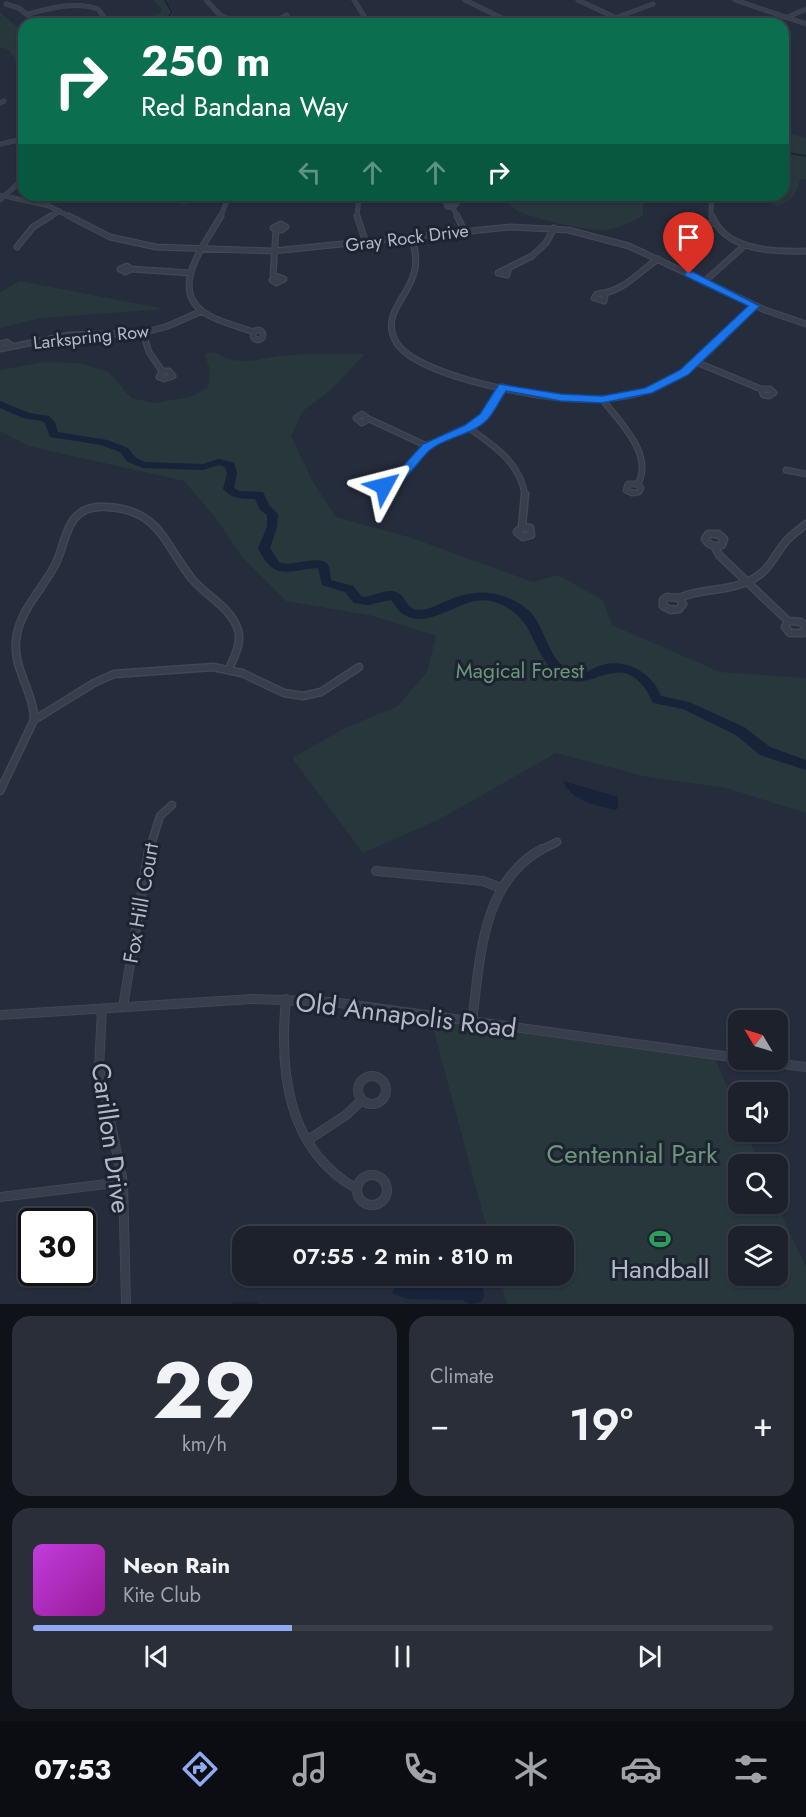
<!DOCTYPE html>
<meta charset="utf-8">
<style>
:root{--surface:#1c212c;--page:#292e38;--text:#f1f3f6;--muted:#a0a3a9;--line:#3a3e48;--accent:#8faaf1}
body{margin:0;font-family:Jost,sans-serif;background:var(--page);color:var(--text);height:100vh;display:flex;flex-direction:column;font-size:22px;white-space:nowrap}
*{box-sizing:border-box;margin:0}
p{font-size:20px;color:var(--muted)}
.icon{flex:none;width:33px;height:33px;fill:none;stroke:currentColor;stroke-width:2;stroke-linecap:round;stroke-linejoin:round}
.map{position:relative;height:1304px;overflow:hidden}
.panel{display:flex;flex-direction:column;gap:12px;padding:12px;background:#0f1218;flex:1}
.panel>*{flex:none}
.guide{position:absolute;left:18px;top:18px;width:771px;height:183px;border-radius:18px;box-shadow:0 2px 4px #0004,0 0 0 2px var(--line);background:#0b6e4f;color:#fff;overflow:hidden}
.needle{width:39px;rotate:308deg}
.tools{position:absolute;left:728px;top:1010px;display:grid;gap:12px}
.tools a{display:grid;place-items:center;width:60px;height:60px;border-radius:12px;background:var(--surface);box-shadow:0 2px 4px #0004,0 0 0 2px var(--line);font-size:30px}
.speed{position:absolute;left:18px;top:1208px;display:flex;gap:12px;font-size:30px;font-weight:700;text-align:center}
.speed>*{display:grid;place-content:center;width:78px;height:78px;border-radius:50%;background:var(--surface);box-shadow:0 2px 4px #0004,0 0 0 2px var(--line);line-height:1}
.speed .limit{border:3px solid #111;border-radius:9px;background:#fff;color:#111}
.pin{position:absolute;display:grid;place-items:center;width:51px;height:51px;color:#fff;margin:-62px -26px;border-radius:50% 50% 50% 0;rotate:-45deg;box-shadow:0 0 6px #0007}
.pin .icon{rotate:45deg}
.me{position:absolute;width:66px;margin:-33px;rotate:52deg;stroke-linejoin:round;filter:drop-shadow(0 0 4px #0008)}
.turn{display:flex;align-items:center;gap:21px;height:126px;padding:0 24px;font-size:27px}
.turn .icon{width:78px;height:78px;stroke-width:2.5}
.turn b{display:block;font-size:42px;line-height:51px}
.lanes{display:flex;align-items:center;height:57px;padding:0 24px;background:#0003;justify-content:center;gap:30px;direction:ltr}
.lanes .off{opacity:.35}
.big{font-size:45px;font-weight:600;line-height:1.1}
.panel .widget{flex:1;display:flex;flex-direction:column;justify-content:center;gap:9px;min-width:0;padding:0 21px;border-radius:18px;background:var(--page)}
.panel .dial{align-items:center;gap:0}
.dial b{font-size:78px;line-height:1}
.song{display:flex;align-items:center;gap:18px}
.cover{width:72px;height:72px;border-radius:9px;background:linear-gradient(135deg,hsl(290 70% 55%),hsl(300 70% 35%))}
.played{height:6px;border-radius:3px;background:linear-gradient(90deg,var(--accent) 35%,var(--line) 35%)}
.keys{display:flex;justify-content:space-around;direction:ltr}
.heat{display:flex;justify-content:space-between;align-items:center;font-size:33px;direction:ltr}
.panel .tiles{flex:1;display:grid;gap:12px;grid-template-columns:1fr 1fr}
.widget:last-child{grid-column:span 2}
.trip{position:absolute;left:232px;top:1226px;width:342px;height:60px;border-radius:18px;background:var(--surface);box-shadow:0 2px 4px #0004,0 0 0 2px var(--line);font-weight:600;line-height:60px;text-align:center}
.menu{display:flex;height:96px;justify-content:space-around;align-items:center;background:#0b0d12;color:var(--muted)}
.menu .icon{width:42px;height:42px}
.menu .on{color:var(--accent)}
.menu b{font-size:27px;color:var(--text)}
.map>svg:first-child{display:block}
</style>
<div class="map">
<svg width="806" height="1304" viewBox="0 0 806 1304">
<rect width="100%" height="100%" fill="#252c3b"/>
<path fill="#27373c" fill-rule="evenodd" d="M153,0H170L167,2L174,13L172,15L178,24H152V16L161,12V8Z
M0,12L24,33V44L15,45L22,60H15L9,50L0,47Z
M783,132L806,138V179L800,180C797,193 793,200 778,206L768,202L767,195H783Z
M498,195H654L643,205V216C631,222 617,230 603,230C584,230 532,219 516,210C509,205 507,199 498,195Z
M20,281L165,309L42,318L0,328V292Z
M214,352C243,369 260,357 290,355C315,353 341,354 365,354L331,390L303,411L291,436L313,482L336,517L412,538L533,582L558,575L603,600L612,625L720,672L806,678V813L726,788L647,777L556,753L440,819L363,853L292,758L345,728L398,706L427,672L436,636L373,616L286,601L243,558L214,516L184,481L28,446L0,431V370L44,362L79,363L109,372L131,398L154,403L190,397L208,388L210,371L205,354Z
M431,1021L715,1059L738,1113V1131H746L759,1164H738V1203H776L806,1267V1304H507L499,1275H564V1236H489ZM738,1236H777V1275H738Z"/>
<path fill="#182238" d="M563,781L618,797V808L615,810C594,804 573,802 563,781Z
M443,1275L481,1276L484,1296L481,1302L470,1304L462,1300L408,1299L393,1294V1290L398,1284Z"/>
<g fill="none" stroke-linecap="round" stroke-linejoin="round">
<path stroke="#182238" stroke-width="1.5" d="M165,0L172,13L169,15L174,24
M783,152L806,156"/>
<path stroke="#182238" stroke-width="3" d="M233,1304H256"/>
<path fill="#182238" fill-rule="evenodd" d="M0,401L29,413L49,416L55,422L58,432L107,440L128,448L136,458L145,462L203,464L219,459L234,463L237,473L234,488L239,491L263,492L269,505L278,514L277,527L270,548L279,562C292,568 320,553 328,565C330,568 330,575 331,580L353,586L362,597C374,597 387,587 398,593C407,598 406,609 418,610C429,610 439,604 449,600C476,588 502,590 527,609C547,625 547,666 576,673C585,675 594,667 602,665C627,658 652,673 661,696L689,702L744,727L770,747L806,760V770L760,755L736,735L683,709L653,703C650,698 648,692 644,687C617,652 591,693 564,678C527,657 540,614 491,601C461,594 431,632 403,614C398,611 395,604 391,600L368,605L354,603L345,592L322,585L318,568C287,570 275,582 258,548L267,527V515L260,510L255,499C242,499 232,499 223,489L227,473L225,467L219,465L203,470L143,468L128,462L120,452L101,445L50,437L45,423L42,421L23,418L0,408Z"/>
<defs>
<path id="minor-far3" d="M206,0L220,15L240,24
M354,0L364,16L360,24
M465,0L514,24
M578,0L629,24
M735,0L806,24
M6,4L19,8L38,24
M28,14C51,8 75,1 98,9L109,24
M788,17L806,9
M615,18L653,4
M271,24L287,15
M687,24H705
M0,103L4,101
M0,144L24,139
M0,195L49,206L72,218
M182,195L176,198L177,200L184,201L219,195
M712,195L711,212L713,218
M0,200L24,178
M451,202L457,204L453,208L447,207L446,204Z
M453,208L458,218
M48,218L60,211
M220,218L226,203L224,195
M357,218L359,195"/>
<path id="minor-far2" d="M69,216L110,237L156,247L273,251L510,227L568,230L629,246L765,310L806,324
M221,216C204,246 165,293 210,316C223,323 240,327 254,332
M357,216L366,243
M457,216L465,232
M712,216C726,251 774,252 806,251
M281,224L286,227L282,230L273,228Z
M679,228L671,227L669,230L677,233L682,227L713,223
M412,238C415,249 417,258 415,269C411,295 381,313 395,340C412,376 538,398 576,399C603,400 632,398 657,387C696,370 724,336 754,306
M17,247L33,227L51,216
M127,266L131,269L125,272L120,269Z
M131,269L190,273
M508,271L507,275L498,273L532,256L546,243L554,228
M275,277L272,280L276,283L284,279L273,275L276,230
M705,281L745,245
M605,296L604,301L594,298L597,294C624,292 637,273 658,259
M253 335a5 5 0 1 1 10 0a5 5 0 1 1-10 0Z
M143,333L149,352L162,371
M0,344L7,342L12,346
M0,349L69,335L143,333L168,326L202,311
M696,362L761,389
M162,371H169L173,376L164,379L159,377Z
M761,389H770L774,393L769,396L763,395Z
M602,399C619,421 654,454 638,484
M362,414L369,419L362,423L356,418Z
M369,419L427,446
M469,428C494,446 521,463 525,496
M786,470L806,474
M373,480H380L384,484L378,490L372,489L369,485Z
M384,484L401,475L427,446L469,428L485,416L503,387
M628,484H638L641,488L639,492L632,493L626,490Z"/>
<path id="minor-far1" d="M522,527L530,528L531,535L523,537L517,532Z
M522,527L525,494
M708,534H718L724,539L722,545C714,547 709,546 705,539Z
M715,547L719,555L788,621
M667,597L679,598L683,604L679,609L671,610L663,606V600Z
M679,598C700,588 725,592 747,582C773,570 772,556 788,539C793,534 800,529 806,524
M788,621L801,622L806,628L804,633H790L785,627Z
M34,720C34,692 13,669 16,641C18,612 42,590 55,565C63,550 64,532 74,519C82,509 95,506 107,507C161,510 164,545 193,580C206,596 231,607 238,630C242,643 234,657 229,669
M0,791L34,720L94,683L114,674L213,667L242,673L284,693L303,696L321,692L359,667
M149,851L160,816L172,805
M539,851L557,842"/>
<path id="minor" d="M376,871L483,881L501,888
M286,999C279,1071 287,1150 357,1189
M123,1007L149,849
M102,1009L99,1068L123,1182L126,1304
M0,1015L253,999L332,1002L738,1058
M472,1022C480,961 481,882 542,849
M745,1059L806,1067
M358 1090a14 14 0 1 1 28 0a14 14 0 1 1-28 0Z
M308,1140L346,1115L362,1100
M357 1190a15 15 0 1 1 30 0a15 15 0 1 1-30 0Z
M0,1197L123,1182"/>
</defs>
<use href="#minor-far3" stroke="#414754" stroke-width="5"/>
<use href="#minor-far2" stroke="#414754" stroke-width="7"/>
<use href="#minor-far1" stroke="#414754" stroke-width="9"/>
<use href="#minor" stroke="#414754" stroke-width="10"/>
<use href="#minor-far3" stroke="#383e4b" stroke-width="4"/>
<use href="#minor-far2" stroke="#383e4b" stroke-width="4.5"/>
<use href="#minor-far1" stroke="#383e4b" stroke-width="6"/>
<use href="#minor" stroke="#383e4b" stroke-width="8"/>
</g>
<path fill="#1a73e8" stroke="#114b97" stroke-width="1.5" d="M685,272H693L760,306L688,375L652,393L602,403L561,401L506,391C500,400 495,411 488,419C472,436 447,436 430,450C417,461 400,494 380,489V483L397,473L423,444L465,425L480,414L499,384L561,394L602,396L645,388L680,370L748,306L685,276Z"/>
<defs>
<symbol id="stadium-bare" viewBox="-9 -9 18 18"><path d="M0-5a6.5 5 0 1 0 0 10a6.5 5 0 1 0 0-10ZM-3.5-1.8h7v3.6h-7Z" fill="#2e9e5b" stroke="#1d2330" stroke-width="2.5" paint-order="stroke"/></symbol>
</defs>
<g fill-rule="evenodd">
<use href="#stadium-bare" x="645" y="1224" width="30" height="30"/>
</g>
<g text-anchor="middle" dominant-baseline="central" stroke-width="6" stroke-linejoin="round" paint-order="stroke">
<g font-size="18" fill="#b4b9c7" stroke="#1d2330">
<text transform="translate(407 238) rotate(-7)">Gray Rock Drive</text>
<text transform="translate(91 337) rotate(-6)">Larkspring Row</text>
</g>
<g font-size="21" fill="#6c967a" stroke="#1d2330">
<text x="520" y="671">Magical Forest</text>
</g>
<g font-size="21" fill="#b4b9c7" stroke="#1d2330">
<text transform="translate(141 903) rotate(-80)">Fox Hill Court</text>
</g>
<g font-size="26" fill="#b4b9c7" stroke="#1d2330">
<text transform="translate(406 1015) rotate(7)">Old Annapolis Road</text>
<text transform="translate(111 1138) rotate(82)">Carillon Drive</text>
</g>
<g font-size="26" fill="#6c967a" stroke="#1d2330">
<text x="632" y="1154">Centennial Park</text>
</g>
<g font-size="26" fill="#b4b9c7" stroke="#1d2330">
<text x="660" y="1269">Handball</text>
</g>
</g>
</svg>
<div class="tools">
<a><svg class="needle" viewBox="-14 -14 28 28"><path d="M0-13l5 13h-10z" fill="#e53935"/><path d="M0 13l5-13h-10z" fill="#a0a3a9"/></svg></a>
<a><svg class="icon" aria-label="sound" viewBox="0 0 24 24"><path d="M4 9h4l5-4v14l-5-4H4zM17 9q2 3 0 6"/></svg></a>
<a><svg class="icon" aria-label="search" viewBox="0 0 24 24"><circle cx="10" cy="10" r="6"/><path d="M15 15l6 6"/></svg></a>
<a><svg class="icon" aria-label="layers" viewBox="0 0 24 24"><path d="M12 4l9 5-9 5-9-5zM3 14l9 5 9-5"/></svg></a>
</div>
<div class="speed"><div class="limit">30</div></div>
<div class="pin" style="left:689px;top:274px;background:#d93025"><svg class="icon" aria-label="arrive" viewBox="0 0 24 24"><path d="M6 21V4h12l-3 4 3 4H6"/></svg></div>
<svg class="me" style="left:384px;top:486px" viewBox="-20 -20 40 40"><path d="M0-17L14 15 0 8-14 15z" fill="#1a73e8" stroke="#fff" stroke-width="4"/></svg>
<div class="trip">07:55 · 2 min · 810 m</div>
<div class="guide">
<div class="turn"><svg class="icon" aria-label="right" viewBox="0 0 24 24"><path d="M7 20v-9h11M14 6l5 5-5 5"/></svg><div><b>250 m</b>Red Bandana Way</div></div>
<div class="lanes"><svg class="icon off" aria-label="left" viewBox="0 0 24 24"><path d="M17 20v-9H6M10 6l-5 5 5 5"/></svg><svg class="icon off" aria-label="ahead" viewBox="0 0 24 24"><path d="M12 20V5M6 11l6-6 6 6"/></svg><svg class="icon off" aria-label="ahead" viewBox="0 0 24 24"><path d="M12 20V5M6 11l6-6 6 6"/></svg><svg class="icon" aria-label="right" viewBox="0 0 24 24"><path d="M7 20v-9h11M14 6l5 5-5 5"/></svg></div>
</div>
</div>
<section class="panel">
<div class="tiles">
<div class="widget dial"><b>29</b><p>km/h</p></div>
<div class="widget"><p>Climate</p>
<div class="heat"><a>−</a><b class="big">19°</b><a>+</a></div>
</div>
<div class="widget">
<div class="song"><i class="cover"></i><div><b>Neon Rain</b><p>Kite Club</p></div></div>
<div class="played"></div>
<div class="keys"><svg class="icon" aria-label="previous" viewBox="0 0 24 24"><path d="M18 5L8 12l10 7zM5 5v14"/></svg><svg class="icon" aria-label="pause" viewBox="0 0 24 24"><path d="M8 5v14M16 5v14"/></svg><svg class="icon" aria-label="next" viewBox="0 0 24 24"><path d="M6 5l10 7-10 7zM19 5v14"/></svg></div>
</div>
</div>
</section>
<nav class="menu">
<b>07:53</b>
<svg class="icon on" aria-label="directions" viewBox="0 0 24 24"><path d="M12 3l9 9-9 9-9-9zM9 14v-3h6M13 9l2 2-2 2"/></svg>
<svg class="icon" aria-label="music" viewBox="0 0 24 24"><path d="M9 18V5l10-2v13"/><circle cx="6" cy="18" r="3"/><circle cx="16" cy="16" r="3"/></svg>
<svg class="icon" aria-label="phone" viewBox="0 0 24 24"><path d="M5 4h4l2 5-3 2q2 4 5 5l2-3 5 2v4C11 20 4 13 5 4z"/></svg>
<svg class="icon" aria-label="climate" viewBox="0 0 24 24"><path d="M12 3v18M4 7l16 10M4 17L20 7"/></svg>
<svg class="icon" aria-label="car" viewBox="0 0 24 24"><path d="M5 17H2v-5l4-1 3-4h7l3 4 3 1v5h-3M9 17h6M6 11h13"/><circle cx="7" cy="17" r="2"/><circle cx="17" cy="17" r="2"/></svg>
<svg class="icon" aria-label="filters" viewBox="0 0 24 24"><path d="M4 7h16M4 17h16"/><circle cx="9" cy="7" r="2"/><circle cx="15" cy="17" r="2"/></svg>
</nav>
